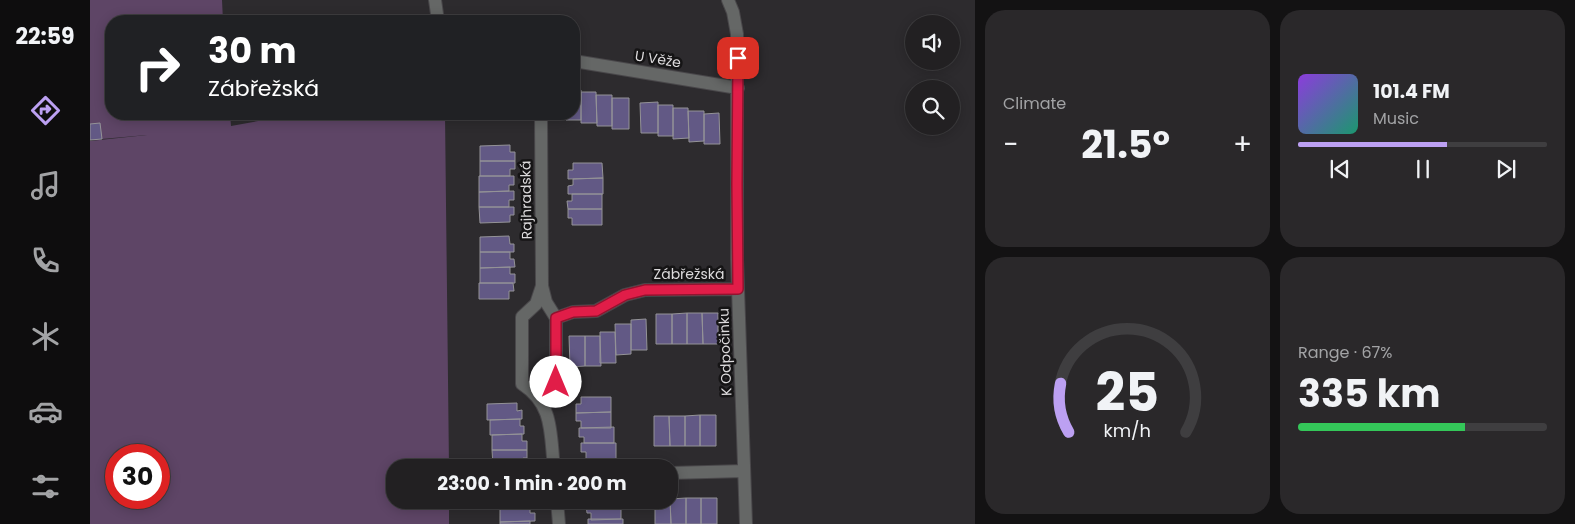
<!DOCTYPE html>
<meta charset="utf-8">
<style>
:root{--surface:#222022;--page:#2a282a;--text:#f1f3f6;--muted:#a2a3a5;--line:#3f3e40;--accent:#bca0f2}
body{margin:0;font-family:Poppins,sans-serif;background:var(--page);color:var(--text);height:100vh;display:flex;flex-direction:column;font-size:19px;white-space:nowrap}
*{box-sizing:border-box;margin:0}
p{font-size:16px;color:var(--muted)}
.icon{flex:none;width:28px;height:28px;fill:none;stroke:currentColor;stroke-width:2;stroke-linecap:round;stroke-linejoin:round}
.map{position:relative;flex:1;overflow:hidden}
.details{display:flex;flex-direction:column;gap:10px;padding:10px;background:#131213;width:600px}
.details>*{flex:none}
.top-card{position:absolute;left:15px;top:15px;width:475px;height:105px;border-radius:20px;box-shadow:0 2px 12px #0003,0 0 0 1px var(--line);background:#202124;color:#fff;overflow:hidden}
.buttons{position:absolute;left:815px;top:15px;display:grid;gap:10px}
.buttons a{display:grid;place-items:center;width:55px;height:55px;border-radius:50%;background:var(--surface);box-shadow:0 2px 12px #0003,0 0 0 1px var(--line);font-size:25px}
.speed{position:absolute;left:15px;top:444px;display:flex;gap:10px;font-size:25px;font-weight:700;text-align:center}
.speed>*{display:grid;place-content:center;width:65px;height:65px;border-radius:50%;background:var(--surface);box-shadow:0 2px 12px #0003,0 0 0 1px var(--line);line-height:1}
.speed .limit{border:8px solid #d22;background:#fff;color:#111}
.pin{position:absolute;display:grid;place-items:center;width:42px;height:42px;color:#fff;margin:-21px;border-radius:10px;box-shadow:0 2px 8px #0006}
.me{position:absolute;width:55px;margin:-28px;rotate:0deg;stroke-linejoin:round;filter:drop-shadow(0 0 4px #0008)}
.turn{display:flex;align-items:center;gap:18px;height:105px;padding:0 20px;font-size:22px}
.turn .icon{width:65px;height:65px;stroke-width:2.5}
.turn b{display:block;font-size:35px;line-height:42px}
.big{font-size:38px;font-weight:700;line-height:1.1}
.details .tile{flex:1;display:flex;flex-direction:column;justify-content:center;gap:8px;min-width:0;padding:0 18px;border-radius:20px;background:var(--page)}
.details .dial{align-items:center;gap:0}
.dial svg{height:130px;overflow:visible;fill:none;stroke:var(--line);stroke-width:7;stroke-linecap:round;text-anchor:middle}
.dial text{fill:var(--text);stroke:none}
.song{display:flex;align-items:center;gap:15px}
.cover{width:60px;height:60px;border-radius:8px;background:linear-gradient(135deg,hsl(270 70% 55%),hsl(160 70% 35%))}
.played{height:5px;border-radius:2px;background:linear-gradient(90deg,var(--accent) 60%,var(--line) 60%)}
.keys{display:flex;justify-content:space-around;direction:ltr}
.heat{display:flex;justify-content:space-between;align-items:center;font-size:28px;direction:ltr}
.charge{height:8px;border-radius:4px;background:linear-gradient(90deg,#34c759 67%,var(--line) 0)}
.details .tiles{flex:1;display:grid;gap:10px;grid-template-columns:repeat(2,1fr)}
.trip{position:absolute;left:296px;top:459px;width:292px;height:50px;border-radius:20px;background:var(--surface);box-shadow:0 2px 12px #0003,0 0 0 1px var(--line);font-weight:700;line-height:50px;text-align:center}
main{display:flex;flex:1;min-height:0}
.dock{display:flex;flex-direction:column;width:90px;justify-content:space-around;align-items:center;background:#0e0d0e;color:var(--muted)}
.dock .icon{width:35px;height:35px}
.dock .active{color:var(--accent)}
.dock b{font-size:22px;color:var(--text)}
.map>svg:first-child{display:block}
</style>
<main>
<nav class="dock">
<b>22:59</b>
<svg class="icon active" aria-label="directions" viewBox="0 0 24 24"><path d="M12 3l9 9-9 9-9-9zM9 14v-3h6M13 9l2 2-2 2"/></svg>
<svg class="icon" aria-label="music" viewBox="0 0 24 24"><path d="M9 18V5l10-2v13"/><circle cx="6" cy="18" r="3"/><circle cx="16" cy="16" r="3"/></svg>
<svg class="icon" aria-label="phone" viewBox="0 0 24 24"><path d="M5 4h4l2 5-3 2q2 4 5 5l2-3 5 2v4C11 20 4 13 5 4z"/></svg>
<svg class="icon" aria-label="climate" viewBox="0 0 24 24"><path d="M12 3v18M4 7l16 10M4 17L20 7"/></svg>
<svg class="icon" aria-label="car" viewBox="0 0 24 24"><path d="M5 17H2v-5l4-1 3-4h7l3 4 3 1v5h-3M9 17h6M6 11h13"/><circle cx="7" cy="17" r="2"/><circle cx="17" cy="17" r="2"/></svg>
<svg class="icon" aria-label="filters" viewBox="0 0 24 24"><path d="M4 7h16M4 17h16"/><circle cx="9" cy="7" r="2"/><circle cx="15" cy="17" r="2"/></svg>
</nav>
<div class="map">
<svg width="885" height="524" viewBox="0 0 885 524">
<rect width="100%" height="100%" fill="#2d2b2e"/>
<path fill="#5e4566" fill-rule="evenodd" d="M0,0H132L133,21H21V114H140L141,126L190,117L196,114H355L359,467L305,468V500H359V524H0V141L57,135L0,140ZM26,455H69V498H26Z"/>
<path fill="#625985" stroke="#949397" d="M484,90H491V120H476V114H484Z
M491,92H506L507,123H491Z
M506,95H522V126H507Z
M522,98H539V129H522Z
M568,102V133H551L550,103Z
M568,105H583V136H568Z
M583,108H598L599,138L583,139Z
M598,111H614V141L599,142Z
M629,113L630,144H614V114Z
M10,123L12,139L0,140V124Z
M420,145V152H425V161H390V146Z
M390,161H425V169H420V176H390Z
M483,163H512L513,178L478,179V170H483Z
M389,176H424V185H419V191L389,192Z
M513,178V194H478V186L483,185V179Z
M424,191V200H419V207H389V192Z
M482,194H512V209H478L477,201H482Z
M389,207H424V215H420V222L390,223Z
M478,209H512V225H482V218H478Z
M419,236L420,244H424V252H390V237Z
M390,252H420V259H424L425,267L390,268Z
M420,267V274H425V283H390V268Z
M389,283H423L424,291H419V299H389Z
M597,313V344H582V314Z
M597,313H612L613,344H597Z
M612,313H628V344H613Z
M566,314H582V344H566Z
M556,319L557,350H541V320Z
M525,324H541V354L526,355Z
M510,332H525L526,363H510Z
M479,336H495V366L480,367Z
M495,336H510L511,366H495Z
M491,397H521V412L486,413V404H491Z
M427,403V411L432,410V419L397,420V404Z
M521,412V428H491V421H486V413Z
M610,415V446H595V416Z
M610,415H626V446H610Z
M564,416H579L580,446H564Z
M579,416H595V446H580Z
M430,419V426H434V434L400,435V420Z
M524,427V443H494V437H489V428Z
M432,434V441H437V450H402V435Z
M491,443H526V459H496V452H491Z
M402,450H437V458H433V465L403,466Z
M596,498V524H581L580,499Z
M596,498H611V524H596Z
M611,498H627V524H611Z
M580,499L581,524H565V500Z
M409,500H443V506H409Z
M501,500H531V504H501Z
M496,504H531V519L501,520V513H497Z
M410,506H440V513H445V521L410,522Z
M498,519H533V524H498Z
M440,521V524H410V522Z"/>
<g fill="none" stroke-linecap="round" stroke-linejoin="round">
<defs>
<path id="minor" d="M345,0L348,21
M638,0L643,12L647,34V259L656,524
M484,61L648,88
M451,114L452,286L446,304L432,317V384C464,405 460,433 464,468
M452,286L456,302L466,318V382L454,404
M466,318L483,312L506,311L535,295L555,290L648,289
M580,473L654,471
M467,500L469,524"/>
</defs>
<use href="#minor" stroke="#49474a" stroke-width="14"/>
<use href="#minor" stroke="#656766" stroke-width="12"/>
</g>
<g fill="none" stroke-linecap="round" stroke-linejoin="round">
<defs>
<path id="route" d="M466,382V318L483,312L506,311L535,295L555,290L648,289L647,184L648,58"/>
</defs>
<use href="#route" stroke="#92132f" stroke-width="12"/>
<use href="#route" stroke="#e11d48" stroke-width="9"/>
</g>
<g text-anchor="middle" dominant-baseline="central" stroke-width="5" stroke-linejoin="round" paint-order="stroke">
<g font-size="14" fill="#dcdadc" stroke="#151415">
<text transform="translate(568 59) rotate(9)">U Věže</text>
<text transform="translate(436 200) rotate(-91)">Rajhradská</text>
<text x="599" y="274">Zábřežská</text>
<text transform="translate(635 352) rotate(-92)">K Odpočinku</text>
</g>
</g>
</svg>
<div class="buttons">
<a><svg class="icon" aria-label="sound" viewBox="0 0 24 24"><path d="M4 9h4l5-4v14l-5-4H4zM17 9q2 3 0 6"/></svg></a>
<a><svg class="icon" aria-label="search" viewBox="0 0 24 24"><circle cx="10" cy="10" r="6"/><path d="M15 15l6 6"/></svg></a>
</div>
<div class="speed"><div class="limit">30</div></div>
<div class="pin" style="left:648px;top:58px;background:#d93025"><svg class="icon" aria-label="arrive" viewBox="0 0 24 24"><path d="M6 21V4h12l-3 4 3 4H6"/></svg></div>
<svg class="me" style="left:466px;top:382px" viewBox="-20 -20 40 40"><circle r="19" fill="#fff"/><path d="M0-13L10 11 0 6-10 11z" fill="#e11d48"/></svg>
<div class="trip">23:00 · 1 min · 200 m</div>
<div class="top-card">
<div class="turn"><svg class="icon" aria-label="right" viewBox="0 0 24 24"><path d="M7 20v-9h11M14 6l5 5-5 5"/></svg><div><b>30 m</b>Zábřežská</div></div>
</div>
</div>
<section class="details">
<div class="tiles">
<div class="tile"><p>Climate</p>
<div class="heat"><a>−</a><b class="big">21.5°</b><a>+</a></div>
</div>
<div class="tile">
<div class="song"><i class="cover"></i><div><b>101.4 FM</b><p>Music</p></div></div>
<div class="played"></div>
<div class="keys"><svg class="icon" aria-label="previous" viewBox="0 0 24 24"><path d="M18 5L8 12l10 7zM5 5v14"/></svg><svg class="icon" aria-label="pause" viewBox="0 0 24 24"><path d="M8 5v14M16 5v14"/></svg><svg class="icon" aria-label="next" viewBox="0 0 24 24"><path d="M6 5l10 7-10 7zM19 5v14"/></svg></div>
</div>
<div class="tile dial"><svg viewBox="0 0 100 80">
<path d="M14 69A42 42 0 1 1 86 69"/>
<path d="M14 69A42 42 0 0 1 9 39" stroke="#bca0f2"/>
<text x="50" y="56" font-size="32" font-weight="700">25</text>
<text x="50" y="72" font-size="11">km/h</text>
</svg></div>
<div class="tile"><p>Range · 67%</p><b class="big">335 km</b><div class="charge"></div></div>
</div>
</section>
</main>
